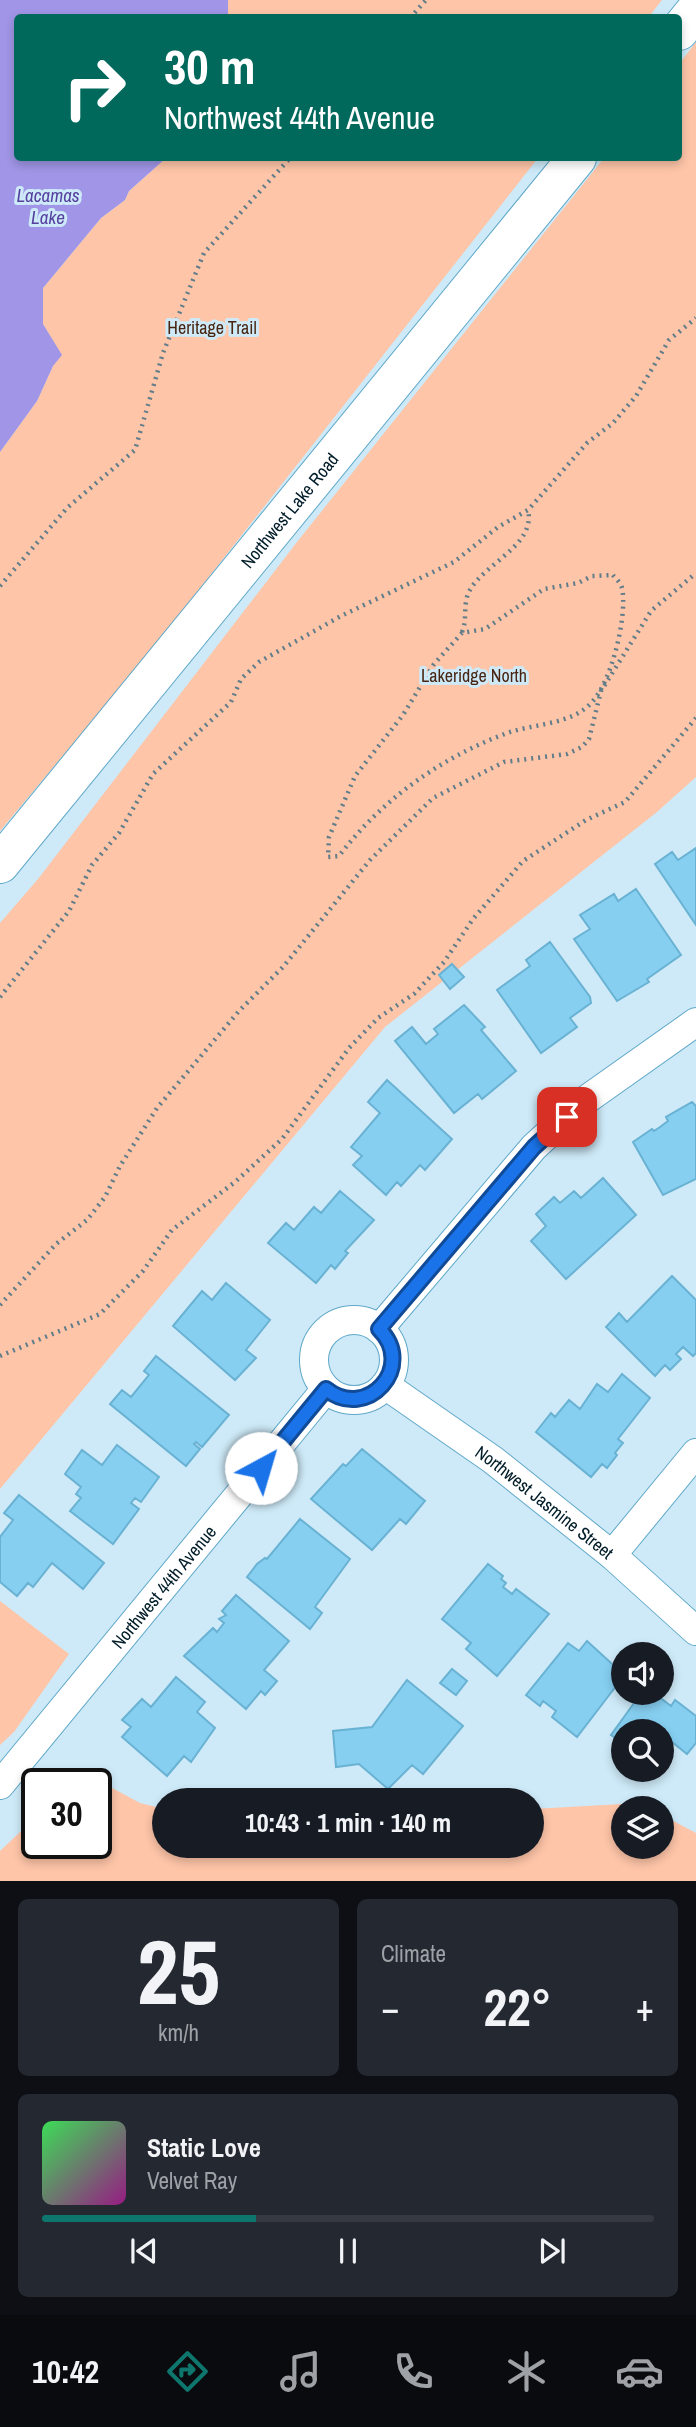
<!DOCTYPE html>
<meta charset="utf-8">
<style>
:root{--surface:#171b24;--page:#242831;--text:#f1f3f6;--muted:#9ea1a6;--line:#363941;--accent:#0f766e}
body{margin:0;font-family:"Archivo Narrow",sans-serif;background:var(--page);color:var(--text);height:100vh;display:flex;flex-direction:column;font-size:26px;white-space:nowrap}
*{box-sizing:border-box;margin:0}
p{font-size:23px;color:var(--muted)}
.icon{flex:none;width:38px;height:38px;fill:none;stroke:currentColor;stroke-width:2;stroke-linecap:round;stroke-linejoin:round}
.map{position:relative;height:1881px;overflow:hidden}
.panel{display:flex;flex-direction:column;gap:18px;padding:18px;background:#0d0f14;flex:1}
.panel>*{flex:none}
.top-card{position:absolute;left:14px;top:14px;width:668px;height:147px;border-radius:7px;box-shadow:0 4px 10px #0003;background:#00695c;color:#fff;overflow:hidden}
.fabs{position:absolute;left:611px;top:1642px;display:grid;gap:14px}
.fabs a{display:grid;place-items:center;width:63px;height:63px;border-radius:50%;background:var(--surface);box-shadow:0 4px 10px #0003;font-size:35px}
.speed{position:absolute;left:21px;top:1768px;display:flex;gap:14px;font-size:35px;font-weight:700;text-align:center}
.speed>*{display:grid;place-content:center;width:91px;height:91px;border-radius:50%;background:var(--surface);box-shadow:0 4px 10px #0003;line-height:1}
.speed .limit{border:4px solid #111;border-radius:10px;background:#fff;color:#111}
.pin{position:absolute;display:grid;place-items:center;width:60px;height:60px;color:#fff;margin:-30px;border-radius:14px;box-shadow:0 4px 10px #0006}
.me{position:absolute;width:77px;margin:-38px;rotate:39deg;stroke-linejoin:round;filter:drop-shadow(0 0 5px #0008)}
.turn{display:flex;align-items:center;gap:24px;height:147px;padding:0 35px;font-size:32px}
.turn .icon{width:91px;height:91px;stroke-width:2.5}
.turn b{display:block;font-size:49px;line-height:60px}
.big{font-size:52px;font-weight:700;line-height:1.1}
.panel .widget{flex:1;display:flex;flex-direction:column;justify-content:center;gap:10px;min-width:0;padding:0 24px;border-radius:10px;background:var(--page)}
.panel .dial{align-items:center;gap:0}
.dial b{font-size:91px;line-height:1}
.song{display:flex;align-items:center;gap:21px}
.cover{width:84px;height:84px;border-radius:10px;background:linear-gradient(135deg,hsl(130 70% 55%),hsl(310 70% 35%))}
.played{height:7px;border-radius:4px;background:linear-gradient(90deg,var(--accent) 35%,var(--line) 35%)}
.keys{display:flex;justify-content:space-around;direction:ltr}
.heat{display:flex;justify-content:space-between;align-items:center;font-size:38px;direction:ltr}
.panel .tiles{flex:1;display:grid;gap:18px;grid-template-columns:1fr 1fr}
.widget:last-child{grid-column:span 2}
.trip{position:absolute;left:152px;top:1788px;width:392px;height:70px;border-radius:35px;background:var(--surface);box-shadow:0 4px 10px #0003;font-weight:700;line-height:70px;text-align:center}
.tabs{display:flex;height:112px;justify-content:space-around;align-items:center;background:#090b0e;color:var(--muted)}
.tabs .icon{width:49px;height:49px}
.tabs .active{color:var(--accent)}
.tabs b{font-size:32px;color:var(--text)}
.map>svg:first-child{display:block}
</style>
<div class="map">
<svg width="696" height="1881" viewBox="0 0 696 1881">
<rect width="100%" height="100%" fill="#ceeaf8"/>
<path fill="#fec5a8" d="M228,0H662L648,18L228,17Z
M696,42V777L657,812L385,1027L0,1489V923L38,879L297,542L604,158H679V64Z
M166,158H538L157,643L0,831V452L37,401L53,366L61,355L43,324V288L101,218L125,200L129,191Z
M0,1601L69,1654L14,1732L0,1745Z
M90,1776L140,1803L164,1809V1846H532V1809L640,1803L648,1808H623V1846H662V1815L696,1833V1881H0V1851L37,1816V1843H96V1783H79Z"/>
<path fill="#a095e6" d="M0,0H228V17L18,18V158H166L129,191L125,200L101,218L43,288V324L62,355L53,366L37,401L0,452Z"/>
<path fill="#86cff1" stroke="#69b2d3" stroke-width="2" d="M696,848V925L655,864L672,852L678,860Z
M636,889L681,955L647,979L649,982L617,1001L574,939L590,929L580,915L614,894L618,901Z
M550,942L590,997L591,1003L570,1018L577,1027L541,1053L497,990L530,966L526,960Z
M452,964L464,977L450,989L439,975Z
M464,1005L485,1027L481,1030L516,1071L482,1099L478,1094L454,1113L395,1041L412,1027L426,1044L438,1034L434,1029Z
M387,1080L452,1139L425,1170L420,1165L401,1186L397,1182L386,1195L353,1165L362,1156L351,1147L380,1113L368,1102Z
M692,1102L696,1106V1179L663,1195L633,1142L652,1129L654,1131L660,1127L668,1121L666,1117Z
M603,1178L636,1215L566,1279L531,1241L546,1226L536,1214L554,1197L560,1203L574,1191L581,1198Z
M340,1191L374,1220L345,1251L348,1253L335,1269L331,1265L316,1283L268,1243L286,1223L294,1230L314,1207L321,1213Z
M672,1276L696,1300V1353L693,1356L683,1347L676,1354L681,1359L670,1370L665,1365L655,1376L606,1327L619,1313L627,1322Z
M226,1283L270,1320L246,1350L256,1358L235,1380L173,1326L202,1291L212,1300Z
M156,1356L229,1415L202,1447L196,1442L194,1444L200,1449L186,1466L110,1404L122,1390L131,1397L149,1375L144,1371Z
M622,1374L650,1398L618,1439L623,1443L615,1453L617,1455L607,1468L602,1464L591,1477L536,1432L551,1413L555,1417L569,1400L580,1409L597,1384L608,1392Z
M117,1445L159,1477L141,1502L135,1498L131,1503L139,1509L113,1544L70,1511L81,1498L76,1494L81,1487L65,1474L82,1450L102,1465Z
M362,1449L425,1501L406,1524L400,1519L372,1550L311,1499L343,1464L346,1466Z
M19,1495L104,1563L83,1589L52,1563L33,1587L28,1583L17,1596L0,1582V1537L13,1520L4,1513Z
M300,1519L350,1559L315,1607L322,1613L310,1629L247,1577L257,1564L265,1558L267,1559Z
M488,1564L503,1576L501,1579L506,1583L503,1587L512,1594L516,1589L549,1614L497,1676L466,1649L471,1643L442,1619Z
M236,1595L289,1641L264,1670L277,1681L265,1695L261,1691L246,1709L184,1656L213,1628L217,1632L224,1623L219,1619L226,1615L222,1611Z
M587,1641L623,1674V1677L577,1737L552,1717L556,1711L543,1701L540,1706L526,1695L568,1643L579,1651Z
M452,1669L467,1681L456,1695L440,1683Z
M176,1677L205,1702L197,1712L215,1728L191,1762L184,1756L167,1776L122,1737L131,1727L122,1720L142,1699L151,1707Z
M407,1680L463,1726L423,1774L412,1765L388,1789L359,1764L336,1767L333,1731L372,1727Z
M642,1692L655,1699L658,1696L671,1706L675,1700L696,1716V1743L687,1754L672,1742L662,1756V1731H623V1741H620L611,1735Z"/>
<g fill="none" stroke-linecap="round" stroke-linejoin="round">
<defs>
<g id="street">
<circle cx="354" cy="1360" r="40"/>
<path d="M379,1329L534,1147L583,1102L696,1022"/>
<path id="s1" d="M385,1385L493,1460L612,1555L696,1631"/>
<path d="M612,1555L696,1453"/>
<path id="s2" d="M0,1785L326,1389"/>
</g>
<g id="secondary">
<path d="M679,31L696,10"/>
<path id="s3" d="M0,864L577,158"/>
</g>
</defs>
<use href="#street" stroke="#5fa8c8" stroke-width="30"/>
<use href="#secondary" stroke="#5fa8c8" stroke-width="40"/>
<path stroke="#617d8a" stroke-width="4.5" stroke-dasharray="2 5" stroke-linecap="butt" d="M410,18L426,0
M613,575C616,579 621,583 622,588C628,615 611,685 590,704C571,724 535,724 510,732C443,756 382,799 339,856L328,857L329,837L355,776L403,715L434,664L462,633L485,629L544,589L578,583L592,576Z
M0,586L67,508L135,450L163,353L204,253L290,158
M462,632C468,618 462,604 470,590C485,563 536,545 528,510
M0,997L69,911L92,865L119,833L153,774L231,702L241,679L259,662L341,616L454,562L498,527L528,510L587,443L613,423L636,396L669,340L696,318
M0,1305L56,1244L87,1220L105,1197L120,1166L157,1108L239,1011L283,967L370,860L433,798L504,762L567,754L582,747L589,739L601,691L651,611L696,573
M0,1356L100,1314L143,1271L172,1230L235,1182L282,1139L349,1048L378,1018L414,994L444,962L473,919L523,861L586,820L625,802L696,718"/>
<use href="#street" stroke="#fff" stroke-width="28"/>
<use href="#secondary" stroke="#fff" stroke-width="38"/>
</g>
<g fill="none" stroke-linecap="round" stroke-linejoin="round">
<defs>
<path id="route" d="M261,1468L326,1389C367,1422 417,1366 379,1329L534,1147L567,1117"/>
</defs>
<use href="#route" stroke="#114b97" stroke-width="18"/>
<use href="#route" stroke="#1a73e8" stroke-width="12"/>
</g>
<g text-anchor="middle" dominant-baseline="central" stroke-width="6" stroke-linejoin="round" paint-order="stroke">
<g font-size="18" fill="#472512" stroke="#ceeaf8">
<text x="212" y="327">Heritage Trail</text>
<text x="474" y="675">Lakeridge North</text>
</g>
<g font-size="18" fill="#001c29" stroke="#ceeaf8">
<text stroke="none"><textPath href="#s3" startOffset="457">Northwest Lake Road</textPath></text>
<text stroke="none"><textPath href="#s1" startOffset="198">Northwest Jasmine Street</textPath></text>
<text stroke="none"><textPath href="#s2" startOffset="257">Northwest 44th Avenue</textPath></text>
</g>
<g font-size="19" font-style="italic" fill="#5641a0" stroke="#ceeaf8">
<text x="48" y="195">Lacamas<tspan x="48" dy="22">Lake</tspan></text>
</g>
</g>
</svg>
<div class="fabs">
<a><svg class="icon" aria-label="sound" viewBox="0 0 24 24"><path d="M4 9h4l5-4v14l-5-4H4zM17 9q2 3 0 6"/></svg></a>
<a><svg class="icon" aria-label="search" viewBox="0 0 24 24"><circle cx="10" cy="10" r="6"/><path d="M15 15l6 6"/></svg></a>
<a><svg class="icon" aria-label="layers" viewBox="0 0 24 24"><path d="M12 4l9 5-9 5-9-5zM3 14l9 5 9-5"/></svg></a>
</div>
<div class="speed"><div class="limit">30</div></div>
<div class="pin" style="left:567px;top:1117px;background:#d93025"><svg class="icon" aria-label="arrive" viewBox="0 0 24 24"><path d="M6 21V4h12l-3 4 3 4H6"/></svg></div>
<svg class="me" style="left:261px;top:1468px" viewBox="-20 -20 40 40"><circle r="19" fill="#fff"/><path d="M0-13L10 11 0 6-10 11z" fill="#1a73e8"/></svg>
<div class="trip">10:43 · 1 min · 140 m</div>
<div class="top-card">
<div class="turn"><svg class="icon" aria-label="right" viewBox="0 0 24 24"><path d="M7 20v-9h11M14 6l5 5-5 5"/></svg><div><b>30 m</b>Northwest 44th Avenue</div></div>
</div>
</div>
<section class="panel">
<div class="tiles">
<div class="widget dial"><b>25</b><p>km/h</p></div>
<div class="widget"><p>Climate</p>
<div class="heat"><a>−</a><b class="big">22°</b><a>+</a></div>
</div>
<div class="widget">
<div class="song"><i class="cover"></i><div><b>Static Love</b><p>Velvet Ray</p></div></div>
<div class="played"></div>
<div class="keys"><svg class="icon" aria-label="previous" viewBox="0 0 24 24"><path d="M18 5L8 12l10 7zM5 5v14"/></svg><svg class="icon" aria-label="pause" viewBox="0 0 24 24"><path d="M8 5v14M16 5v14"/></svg><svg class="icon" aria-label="next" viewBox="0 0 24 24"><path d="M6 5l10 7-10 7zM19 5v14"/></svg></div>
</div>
</div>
</section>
<nav class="tabs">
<b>10:42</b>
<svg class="icon active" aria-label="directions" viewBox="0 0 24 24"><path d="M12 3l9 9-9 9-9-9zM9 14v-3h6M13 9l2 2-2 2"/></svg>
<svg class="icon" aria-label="music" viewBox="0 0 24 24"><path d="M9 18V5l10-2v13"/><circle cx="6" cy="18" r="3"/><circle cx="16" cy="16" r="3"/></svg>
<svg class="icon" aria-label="phone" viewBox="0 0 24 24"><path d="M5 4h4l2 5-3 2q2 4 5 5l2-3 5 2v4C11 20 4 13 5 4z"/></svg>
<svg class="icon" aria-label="climate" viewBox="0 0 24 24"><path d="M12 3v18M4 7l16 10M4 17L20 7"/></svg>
<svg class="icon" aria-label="car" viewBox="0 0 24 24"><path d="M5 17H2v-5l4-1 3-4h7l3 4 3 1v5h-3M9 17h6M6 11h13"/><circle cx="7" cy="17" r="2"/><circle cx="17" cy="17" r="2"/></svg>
</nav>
